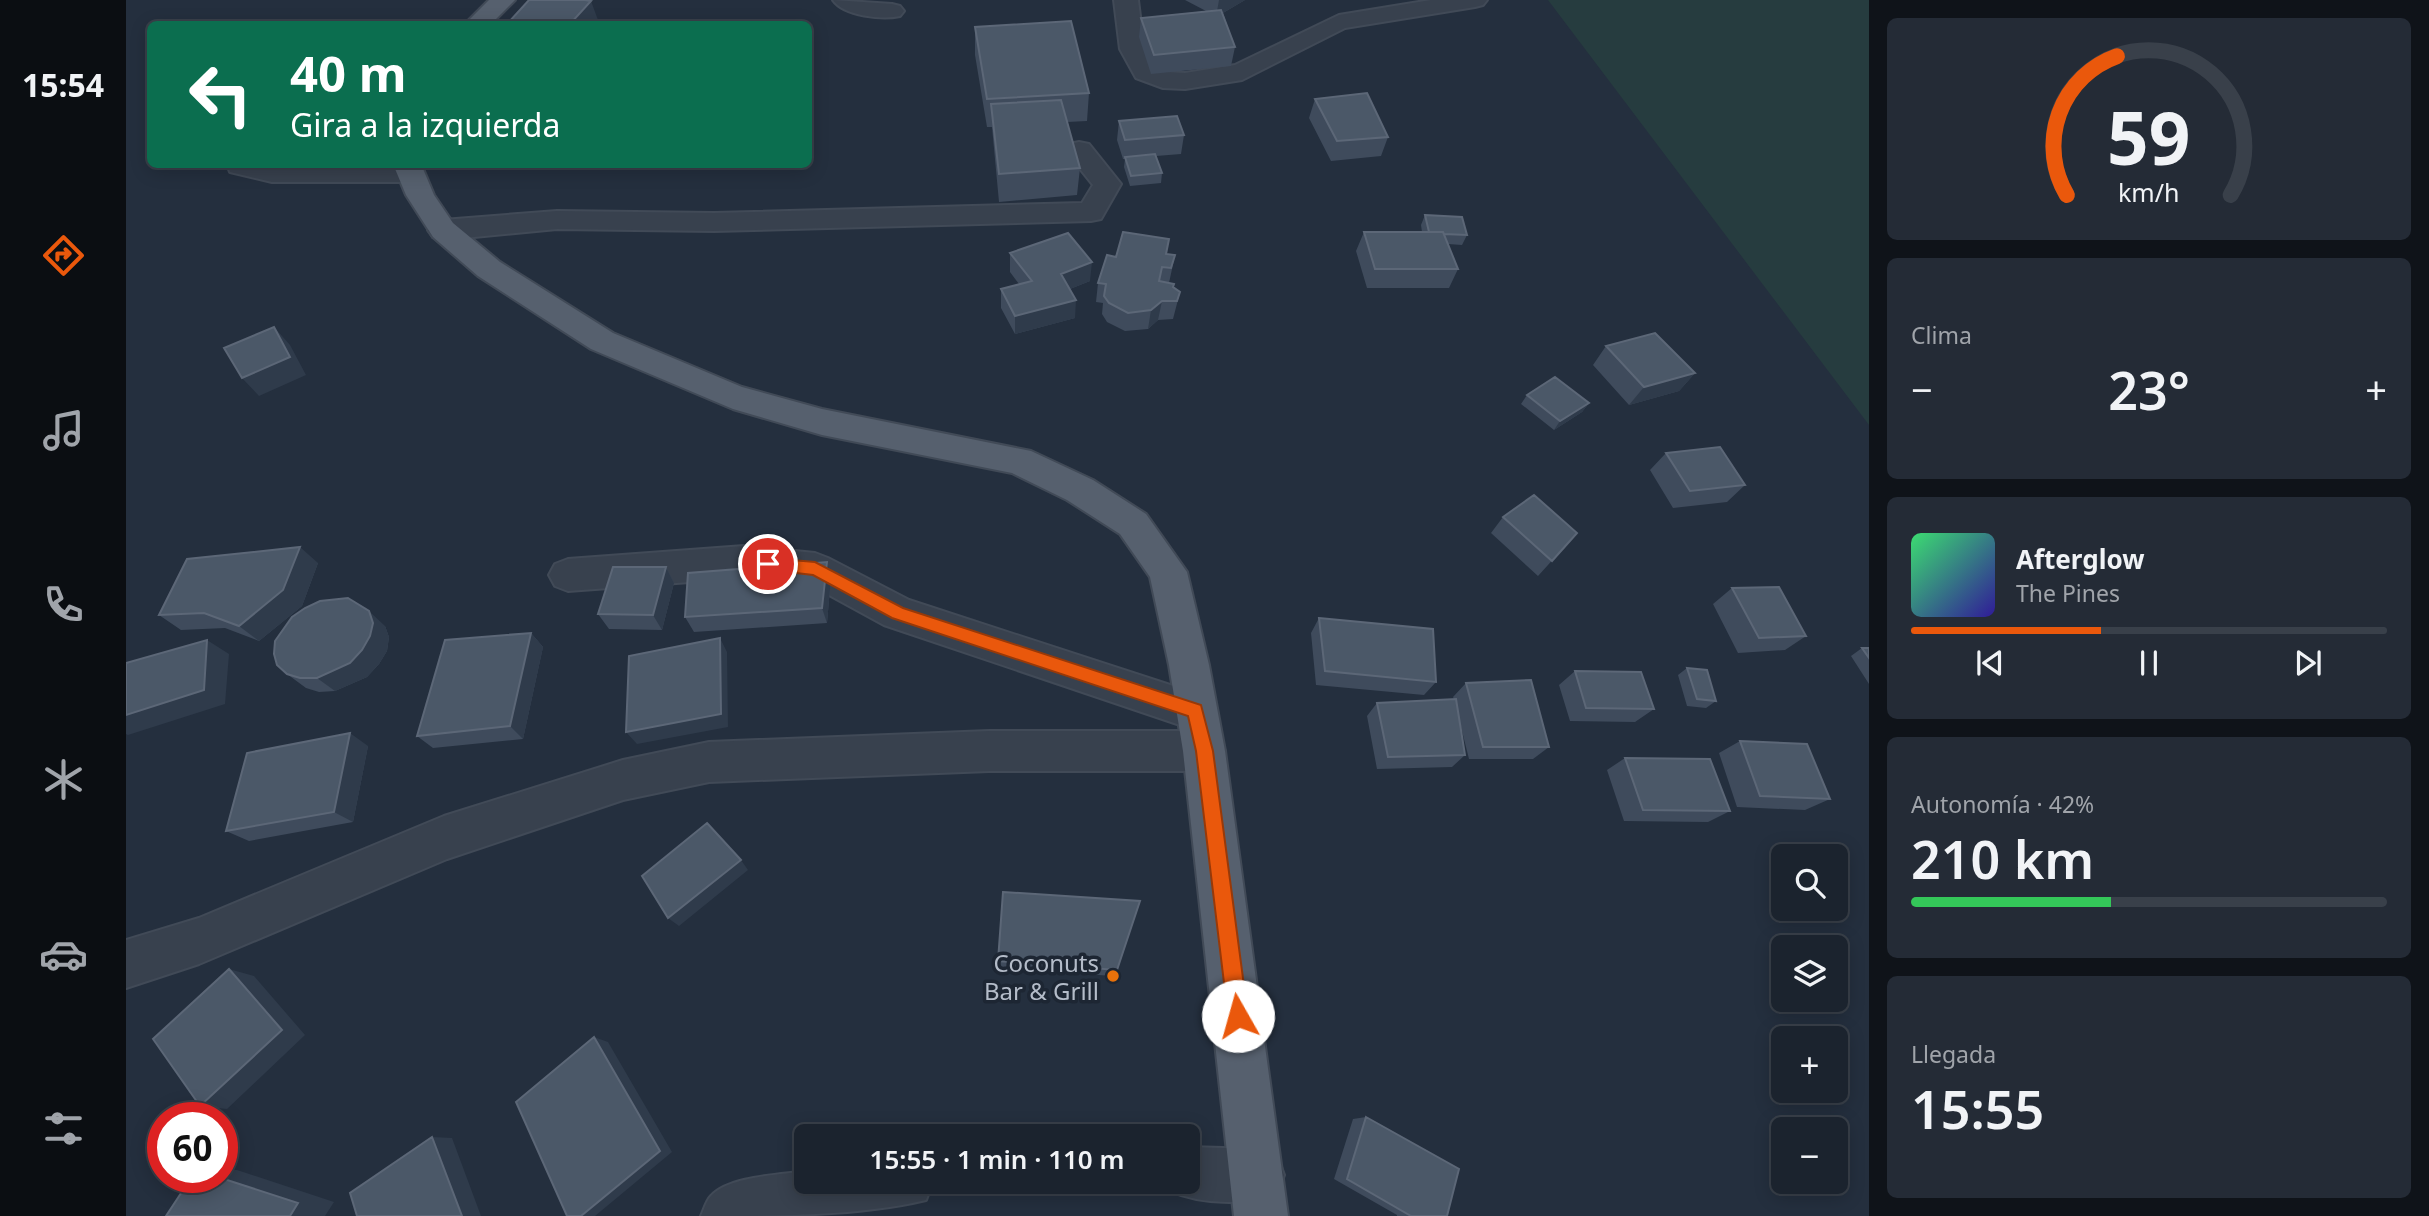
<!DOCTYPE html>
<html lang="es">
<meta charset="utf-8">
<style>
:root{--surface:#1b232e;--page:#242b36;--text:#f1f3f6;--muted:#a0a4aa;--line:#39404a;--accent:#ea580c}
body{margin:0;font-family:"Noto Sans",sans-serif;background:var(--page);color:var(--text);height:100vh;display:flex;flex-direction:column;font-size:26px;white-space:nowrap}
*{box-sizing:border-box;margin:0}
p{font-size:23px;color:var(--muted)}
.icon{flex:none;width:38px;height:38px;fill:none;stroke:currentColor;stroke-width:2;stroke-linecap:round;stroke-linejoin:round}
.map{position:relative;flex:1;overflow:hidden}
.panel{display:flex;flex-direction:column;gap:18px;padding:18px;background:#0f1319;width:560px}
.panel>*{flex:none}
.guide{position:absolute;left:21px;top:21px;width:665px;height:147px;border-radius:10px;box-shadow:0 4px 18px #0003,0 0 0 2px var(--line);background:#0b6e4f;color:#fff;overflow:hidden}
.controls{position:absolute;left:1645px;top:844px;display:grid;gap:14px}
.controls a{display:grid;place-items:center;width:77px;height:77px;border-radius:10px;background:var(--surface);box-shadow:0 4px 18px #0003,0 0 0 2px var(--line);font-size:35px}
.speed{position:absolute;left:21px;top:1102px;display:flex;gap:14px;font-size:35px;font-weight:700;text-align:center}
.speed>*{display:grid;place-content:center;width:91px;height:91px;border-radius:50%;background:var(--surface);box-shadow:0 4px 18px #0003,0 0 0 2px var(--line);line-height:1}
.speed .limit{border:10px solid #d22;background:#fff;color:#111}
.pin{position:absolute;display:grid;place-items:center;width:60px;height:60px;color:#fff;margin:-30px;border:4px solid #fff;border-radius:50%;box-shadow:0 2px 7px #0007}
.me{position:absolute;width:77px;margin:-38px;rotate:353deg;stroke-linejoin:round;filter:drop-shadow(0 0 5px #0008)}
.turn{display:flex;align-items:center;gap:24px;height:147px;padding:0 28px;font-size:32px}
.turn .icon{width:91px;height:91px;stroke-width:2.5}
.turn b{display:block;font-size:49px;line-height:60px}
.big{font-size:52px;font-weight:600;line-height:1.1}
.panel .card{flex:1;display:flex;flex-direction:column;justify-content:center;gap:10px;min-width:0;padding:0 24px;border-radius:10px;background:var(--page)}
.panel .dial{align-items:center;gap:0}
.dial svg{height:182px;overflow:visible;fill:none;stroke:var(--line);stroke-width:7;stroke-linecap:round;text-anchor:middle}
.dial text{fill:var(--text);stroke:none}
.song{display:flex;align-items:center;gap:21px}
.cover{width:84px;height:84px;border-radius:10px;background:linear-gradient(135deg,hsl(140 70% 55%),hsl(250 70% 35%))}
.played{height:7px;border-radius:4px;background:linear-gradient(90deg,var(--accent) 40%,var(--line) 40%)}
.keys{display:flex;justify-content:space-around;direction:ltr}
.heat{display:flex;justify-content:space-between;align-items:center;font-size:38px;direction:ltr}
.charge{height:10px;border-radius:5px;background:linear-gradient(90deg,#34c759 42%,var(--line) 0)}
.trip{position:absolute;left:668px;top:1124px;width:406px;height:70px;border-radius:10px;background:var(--surface);box-shadow:0 4px 18px #0003,0 0 0 2px var(--line);font-weight:600;line-height:70px;text-align:center}
main{display:flex;flex:1;min-height:0}
.dock{display:flex;flex-direction:column;width:126px;justify-content:space-around;align-items:center;background:#0b0e12;color:var(--muted)}
.dock .icon{width:49px;height:49px}
.dock .active{color:var(--accent)}
.dock b{font-size:32px;color:var(--text)}
.map>svg:first-child{display:block}
</style>
<main>
<nav class="dock">
<b>15:54</b>
<svg class="icon active" aria-label="directions" viewBox="0 0 24 24"><path d="M12 3l9 9-9 9-9-9zM9 14v-3h6M13 9l2 2-2 2"/></svg>
<svg class="icon" aria-label="music" viewBox="0 0 24 24"><path d="M9 18V5l10-2v13"/><circle cx="6" cy="18" r="3"/><circle cx="16" cy="16" r="3"/></svg>
<svg class="icon" aria-label="phone" viewBox="0 0 24 24"><path d="M5 4h4l2 5-3 2q2 4 5 5l2-3 5 2v4C11 20 4 13 5 4z"/></svg>
<svg class="icon" aria-label="climate" viewBox="0 0 24 24"><path d="M12 3v18M4 7l16 10M4 17L20 7"/></svg>
<svg class="icon" aria-label="car" viewBox="0 0 24 24"><path d="M5 17H2v-5l4-1 3-4h7l3 4 3 1v5h-3M9 17h6M6 11h13"/><circle cx="7" cy="17" r="2"/><circle cx="17" cy="17" r="2"/></svg>
<svg class="icon" aria-label="filters" viewBox="0 0 24 24"><path d="M4 7h16M4 17h16"/><circle cx="9" cy="7" r="2"/><circle cx="15" cy="17" r="2"/></svg>
</nav>
<div class="map">
<svg width="1743" height="1216" viewBox="0 0 1743 1216">
<rect width="100%" height="100%" fill="#242f3e"/>
<path fill="#263c3f" d="M1422,0H1743V425Z"/>
<g fill="none" stroke-linecap="round" stroke-linejoin="round">
<defs>
<path id="minor" d="M707,0L766,4L774,6L778,11L774,16C757,20 718,16 707,0Z
M988,0H1012L1018,49L1029,68L1041,72L1059,73L1109,65L1213,15L1305,0H1361L1357,5L1349,7L1219,28L1116,80L1059,89L1037,88L1010,78L994,49Z
M953,142L963,144L995,184L975,219L965,221L588,231L431,229L317,240L307,237L302,230L307,223L317,220L431,211L588,213L956,203L967,185L939,150L943,144Z
M101,164H284L293,167L297,173L293,179L283,182H146L104,172Z
M618,546L689,553L702,558L783,600L1084,698L1090,711L1084,724L1069,730L758,625L683,584L618,578L442,591L429,586L423,575L429,564L442,559Z
M863,731H1078L1093,737L1099,751L1093,765L1078,771H863L583,782L497,800L321,859L73,964L0,988V940L73,918L318,816L497,760L583,742Z
M1062,1147L1132,1149L1151,1156L1158,1175L1151,1194C1120,1206 1074,1204 1044,1191L1039,1181H1062Z
M681,1171V1181H807L800,1200C734,1216 646,1216 575,1216C578,1210 580,1201 585,1196C603,1176 655,1175 681,1171Z"/>
<path id="major" d="M363,0H389L365,24H339Z
M267,164H295L308,195L327,223L374,262L487,333L616,387L696,409L905,451L967,480L1020,514L1061,572L1083,665L1099,751L1162,1216H1108L1057,751L1043,665L1024,577L994,534L941,500L886,473L696,435L607,409L465,349L352,276L307,237L280,195Z"/>
</defs>
<use href="#minor" stroke="#414a57" stroke-width="4"/>
<use href="#major" stroke="#414a57" stroke-width="4"/>
<use href="#minor" fill="#38414e" fill-rule="evenodd"/>
<use href="#major" fill="#56606e" fill-rule="evenodd"/>
</g>
<path fill="#3f4b5c" d="M1059,0H1119L1097,13L1109,47L1105,66L1025,74L1013,37L1015,18L1080,11Z
M849,27L963,93L961,121L941,122L954,168L951,195L873,202L866,127H861L849,55Z
M1189,99L1262,137L1255,156L1205,161L1183,118Z
M993,121L1058,135L1055,154L1030,156L1036,173L1035,183L1004,186L998,167L999,159H997L991,140Z
M1299,215L1341,235L1336,245L1322,244L1332,269L1323,288H1241L1230,251L1238,232H1296L1295,225Z
M1043,239L1040,254L1049,255L1043,283L1054,292L1047,319L1032,320L1022,329L999,331L981,322L976,314L977,303L970,302L972,283L990,257Z
M884,253L964,281L944,289L949,318L889,334L875,308V289L893,284L884,272Z
M1480,346L1569,373L1553,391L1503,405L1467,365Z
M1401,395L1463,403L1456,412L1428,430L1395,404Z
M1540,453L1619,485L1601,502L1547,508L1524,470Z
M1377,517L1451,533L1412,576L1365,533Z
M192,563L176,606L133,641L99,628L55,630L33,615Z
M540,567L548,583L536,630L483,629L472,614Z
M705,577L701,623L568,632L559,617Z
M1606,588L1680,636L1659,650L1612,653L1587,604Z
M1193,618L1310,682L1298,695L1190,685L1185,633Z
M259,626L263,637L261,651L253,664L241,677L209,691L193,692L180,688L161,674Z
M405,633L417,647L397,739L307,748L291,736Z
M1736,648H1743V684L1725,656Z
M1561,668L1590,701L1580,708L1561,706L1552,675Z
M1449,671L1528,709L1509,722L1444,721L1433,685Z
M1340,683L1423,747L1407,759H1343L1333,719L1339,755L1326,767L1251,769L1241,716L1251,703L1328,699L1327,697Z
M1614,741L1704,799L1679,810L1611,807L1593,753Z
M242,746L227,822L123,841L100,831Z
M1499,758L1604,811L1582,822L1498,821L1481,770Z
M872,961L991,970L987,976L872,968Z
M1240,1117L1321,1216H1271V1215L1208,1179L1227,1119Z"/>
<path fill="#2f3b4b" d="M1093,0H1119L1090,17Z
M465,1L472,20L468,24H444Z
M966,262L964,281L934,293L935,274Z
M950,300L949,318L889,334V316Z
M1036,301L1032,320L1022,329L1025,310Z
M148,327L164,345L180,375L133,396L116,378Z
M1569,373L1553,391L1503,405L1518,387Z
M1463,403L1456,412L1428,430L1434,421Z
M174,547L192,563L176,606L133,641L113,626Z
M701,562L705,577L701,623L696,608Z
M540,567L548,583L536,630L527,615Z
M243,611L259,626L263,637L261,651L253,664L241,677L209,691L191,678Z
M405,633L417,647L397,739L384,726Z
M594,638L601,652L602,727L511,744L500,732Z
M81,640L103,654L99,704L2,735L0,734V715Z
M224,733L242,746L227,822L208,812Z
M615,860L622,870L553,926L542,918Z
M103,969L128,976L179,1035L101,1109L74,1106Z
M468,1037L482,1042L546,1152L469,1216H455Z
M306,1137L326,1138L355,1216H336Z
M96,1170H111L208,1202L199,1216H164L96,1178Z"/>
<path fill="#4b5868" stroke="#5c6777" stroke-width="2" d="M403,0H459L465,1L444,24H381Z
M1095,10L1109,47L1028,55L1015,18Z
M945,21L963,93L861,99L849,27Z
M1241,93L1262,137L1211,141L1189,99Z
M935,100L954,168L873,174L865,104Z
M1051,116L1058,135L999,140L993,121Z
M1029,154L1036,173L1005,176L999,157Z
M1299,215L1336,217L1341,235L1318,234L1317,232H1303Z
M997,232L1043,239L1040,254L1049,255L1045,268L1036,267L1033,281L1048,284L1047,287L1054,292L1051,301H1036L1025,310L1002,313L983,303L978,296L980,284L972,283L981,255L990,257Z
M1238,232H1317L1332,269H1249Z
M942,233L966,262L935,274L950,300L889,316L875,289L906,281L884,253Z
M148,327L164,357L116,378L98,348Z
M1529,333L1569,373L1518,387L1480,346Z
M1429,377L1463,403L1434,421L1401,395Z
M1594,447L1619,485L1564,491L1540,453Z
M1408,495L1451,533L1426,561L1377,517Z
M174,547L157,590L113,626L78,613L33,615L61,559Z
M701,562L696,608L559,617L562,573Z
M487,567H540L527,615L472,614Z
M1653,587L1680,636L1633,638L1606,588Z
M222,598L243,611L247,623L244,636L236,650L224,663L191,678H174L161,674L151,665L148,654L149,641L166,617L179,608L194,601Z
M1193,618L1307,629L1310,682L1199,671Z
M405,633L384,726L291,736L319,640Z
M594,638L595,714L500,732L503,656Z
M81,640L78,690L0,715V663Z
M1736,648H1743V658Z
M1561,668L1581,670L1590,701L1571,699Z
M1449,671L1515,672L1528,709L1460,708Z
M1405,680L1423,747H1357L1340,683Z
M1330,699L1339,755L1262,757L1251,703Z
M224,733L208,812L100,831L121,753Z
M1614,741L1681,744L1704,799L1634,796Z
M1499,758L1584,759L1604,811L1517,810Z
M581,823L615,860L542,918L516,876Z
M877,892L1014,901L991,970L872,961Z
M103,969L156,1030L74,1106L27,1039Z
M468,1037L534,1151L455,1216H441L390,1102Z
M1240,1117L1333,1169L1321,1216H1285L1221,1179Z
M306,1137L336,1216H231L224,1193Z
M65,1178H95L172,1203L164,1216H40Z"/>
<path fill="#ea580c" stroke="#983908" stroke-width="2" d="M642,558L689,562L777,608L1075,705L1087,751L1122,1016L1119,1023L1112,1026L1105,1023L1102,1016L1070,751L1062,716L766,618L687,575L636,569L634,564L636,560Z"/>
<circle fill="#e8710a" stroke="#1d2633" stroke-width="2.5" cx="987" cy="976" r="7"/>
<g text-anchor="middle" dominant-baseline="central" stroke-width="7" stroke-linejoin="round" paint-order="stroke">
<g font-size="24" fill="#b4bcc9" stroke="#1d2633" text-anchor="end">
<text x="973" y="962">Coconuts<tspan x="973" dy="28">Bar &amp; Grill</tspan></text>
</g>
</g>
</svg>
<div class="controls">
<a><svg class="icon" aria-label="search" viewBox="0 0 24 24"><circle cx="10" cy="10" r="6"/><path d="M15 15l6 6"/></svg></a>
<a><svg class="icon" aria-label="layers" viewBox="0 0 24 24"><path d="M12 4l9 5-9 5-9-5zM3 14l9 5 9-5"/></svg></a>
<a>+</a>
<a>−</a>
</div>
<div class="speed"><div class="limit">60</div></div>
<div class="pin" style="left:642px;top:564px;background:#d93025"><svg class="icon" aria-label="arrive" viewBox="0 0 24 24"><path d="M6 21V4h12l-3 4 3 4H6"/></svg></div>
<svg class="me" style="left:1112px;top:1016px" viewBox="-20 -20 40 40"><circle r="19" fill="#fff"/><path d="M0-13L10 11 0 6-10 11z" fill="#ea580c"/></svg>
<div class="trip">15:55 · 1 min · 110 m</div>
<div class="guide">
<div class="turn"><svg class="icon" aria-label="left" viewBox="0 0 24 24"><path d="M17 20v-9H6M10 6l-5 5 5 5"/></svg><div><b>40 m</b>Gira a la izquierda</div></div>
</div>
</div>
<section class="panel">
<div class="card dial"><svg viewBox="0 0 100 80">
<path d="M14 69A42 42 0 1 1 86 69"/>
<path d="M14 69A42 42 0 0 1 36 8" stroke="#ea580c"/>
<text x="50" y="56" font-size="32" font-weight="700">59</text>
<text x="50" y="72" font-size="11">km/h</text>
</svg></div>
<div class="card"><p>Clima</p>
<div class="heat"><a>−</a><b class="big">23°</b><a>+</a></div>
</div>
<div class="card">
<div class="song"><i class="cover"></i><div><b>Afterglow</b><p>The Pines</p></div></div>
<div class="played"></div>
<div class="keys"><svg class="icon" aria-label="previous" viewBox="0 0 24 24"><path d="M18 5L8 12l10 7zM5 5v14"/></svg><svg class="icon" aria-label="pause" viewBox="0 0 24 24"><path d="M8 5v14M16 5v14"/></svg><svg class="icon" aria-label="next" viewBox="0 0 24 24"><path d="M6 5l10 7-10 7zM19 5v14"/></svg></div>
</div>
<div class="card"><p>Autonomía · 42%</p><b class="big">210 km</b><div class="charge"></div></div>
<div class="card"><p>Llegada</p><b class="big">15:55</b></div>
</section>
</main>
